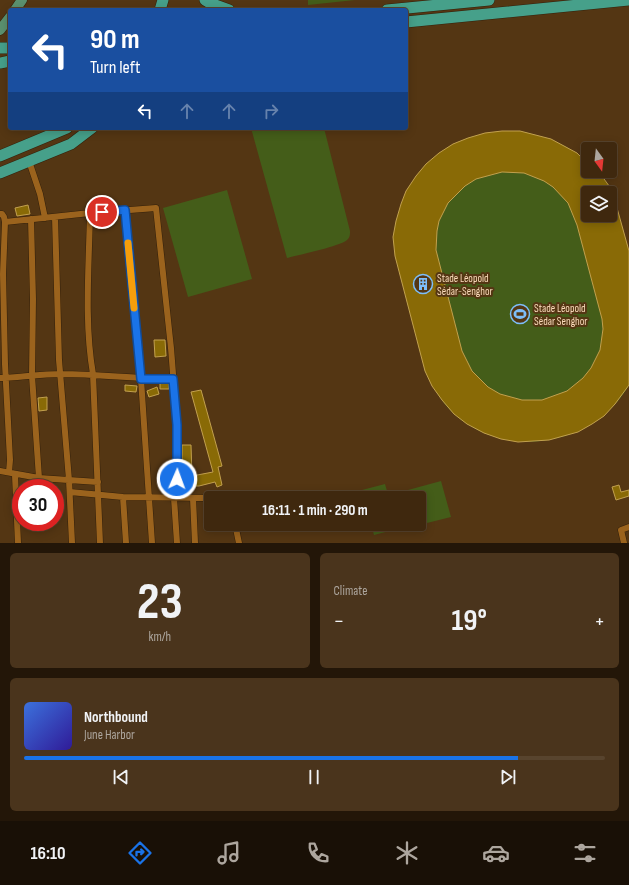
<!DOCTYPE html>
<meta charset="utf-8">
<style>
:root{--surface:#3f280e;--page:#4a341c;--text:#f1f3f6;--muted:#ada69e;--line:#58442e;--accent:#1a73e8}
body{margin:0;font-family:"Sofia Sans Condensed",sans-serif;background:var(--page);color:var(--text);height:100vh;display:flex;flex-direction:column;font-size:15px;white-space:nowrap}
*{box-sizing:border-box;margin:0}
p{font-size:13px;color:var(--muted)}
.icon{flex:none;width:22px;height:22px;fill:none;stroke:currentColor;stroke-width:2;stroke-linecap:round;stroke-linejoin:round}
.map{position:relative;height:543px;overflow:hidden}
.sheet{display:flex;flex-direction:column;gap:10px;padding:10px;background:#231608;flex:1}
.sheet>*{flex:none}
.guide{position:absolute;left:8px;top:8px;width:400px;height:122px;border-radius:4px;box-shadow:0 2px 10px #0003,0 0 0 1px var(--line);background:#1a4fa0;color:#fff;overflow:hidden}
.needle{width:26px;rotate:165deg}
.fabs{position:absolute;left:581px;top:142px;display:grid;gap:8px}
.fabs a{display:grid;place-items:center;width:36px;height:36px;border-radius:4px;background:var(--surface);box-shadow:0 2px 10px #0003,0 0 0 1px var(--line);font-size:20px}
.speed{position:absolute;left:12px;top:479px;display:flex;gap:8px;font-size:20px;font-weight:700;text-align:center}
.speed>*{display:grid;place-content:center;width:52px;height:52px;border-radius:50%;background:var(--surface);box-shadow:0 2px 10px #0003,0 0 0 1px var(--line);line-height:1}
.speed .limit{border:6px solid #d22;background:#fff;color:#111}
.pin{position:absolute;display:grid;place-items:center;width:34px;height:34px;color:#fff;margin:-17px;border:2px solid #fff;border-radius:50%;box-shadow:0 1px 4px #0007}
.me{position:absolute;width:44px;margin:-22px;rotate:2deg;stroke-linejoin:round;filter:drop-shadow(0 0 3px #0008)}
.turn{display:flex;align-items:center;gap:14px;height:84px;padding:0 16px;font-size:18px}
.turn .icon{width:52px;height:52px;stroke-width:2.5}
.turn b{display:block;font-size:28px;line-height:34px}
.lanes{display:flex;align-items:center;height:38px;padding:0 16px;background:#0003;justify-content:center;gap:20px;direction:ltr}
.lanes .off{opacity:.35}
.big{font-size:30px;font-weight:700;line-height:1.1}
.sheet .tile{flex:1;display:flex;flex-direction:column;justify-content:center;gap:6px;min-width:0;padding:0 14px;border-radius:6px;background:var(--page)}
.sheet .dial{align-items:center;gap:0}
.dial b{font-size:52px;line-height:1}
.song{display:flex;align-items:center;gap:12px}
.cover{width:48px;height:48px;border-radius:6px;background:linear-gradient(135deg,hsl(220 70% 55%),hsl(250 70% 35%))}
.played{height:4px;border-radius:2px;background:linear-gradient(90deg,var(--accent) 85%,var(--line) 85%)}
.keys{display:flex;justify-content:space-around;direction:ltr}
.heat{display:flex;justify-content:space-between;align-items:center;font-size:22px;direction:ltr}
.sheet .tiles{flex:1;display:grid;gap:10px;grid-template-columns:1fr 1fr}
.tile:last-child{grid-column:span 2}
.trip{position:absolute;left:204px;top:491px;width:222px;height:40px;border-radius:4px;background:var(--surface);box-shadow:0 2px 10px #0003,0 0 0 1px var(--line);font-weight:700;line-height:40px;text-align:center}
.dock{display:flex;height:64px;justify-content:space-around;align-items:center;background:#191006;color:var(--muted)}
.dock .icon{width:28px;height:28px}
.dock .selected{color:var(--accent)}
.dock b{font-size:18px;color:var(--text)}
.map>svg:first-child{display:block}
</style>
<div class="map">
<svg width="629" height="543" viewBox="0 0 629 543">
<rect width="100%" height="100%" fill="#543613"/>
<path fill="#445d19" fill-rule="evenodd" d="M308,0H355L308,5Z
M251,128H324L350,231C350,235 350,237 347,240C341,246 298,255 287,258Z
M520,131C546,137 570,144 588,164V171H594L597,174L599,172L611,190L629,385C595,446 506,461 454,414C441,402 433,387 425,371L395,256C395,250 393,244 393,238C394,229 396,219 399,211C410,177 434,150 468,138C485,132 503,132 520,131ZM588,193H610V215H588Z
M227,190L252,279L188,297L163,208Z
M441,481L451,517L407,528L406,524H419V498H399L397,493Z
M385,484L389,498H364L362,490Z
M371,524H396L397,529L374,535Z"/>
<path fill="#896a06" stroke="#c2a04e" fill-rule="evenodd" d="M502,131H520L551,139L577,153L588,164V171H594L597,174L599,172L612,190L629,251V385L615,404L604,416L592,424L578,432L549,440L518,442L501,439L484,433L467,424L454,414L442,400L432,386L425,371L395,256L393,237L396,221L401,204L406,191L416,176L426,164L439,153L453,144L468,138L485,133ZM502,172L524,173L544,181L553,187L568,203L577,225L602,319L603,329L600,350L591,368L583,378L567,391L542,400H522L500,394L488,387L472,371L462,351L436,250L437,231L439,221L448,203L465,186L476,179ZM588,193H610V215H588Z
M28,205L30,214L17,216L15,208Z
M154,340H165L166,356L155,357Z
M160,383H169V389H160Z
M125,385L137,386L136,392L125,391Z
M157,387L159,394L149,397L147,391Z
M201,390L222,466L218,467L222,485L217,487L215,482L199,486H184V475H182V445H191L192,476L213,472L191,392Z
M47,397V410L39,411L38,398Z
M619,485L621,492L629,490V496L616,500L612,487Z"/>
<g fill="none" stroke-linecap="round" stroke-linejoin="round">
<defs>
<path id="minor" d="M29,161L40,194L45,218
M125,210L141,379L152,543
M90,213C89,266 84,322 93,374L100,543
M0,214H2L4,217L5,222L3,274L5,364L10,460L9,472
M55,217L59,360L69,480L72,543
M31,219L33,299L32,376L39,478
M5,222L90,213L156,208L171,348L177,425L178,470L174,498L177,543
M0,378C21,377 41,374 62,374C99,374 136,379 173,379
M0,471L39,478L98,482
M15,475L18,543
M70,492L123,497L213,498
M123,497L126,543
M193,498L195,543
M235,524L239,543
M624,543L621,530L629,527"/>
<path id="primary" d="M15,10L22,0
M0,30L10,17"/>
<path id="trunk" d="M205,0L210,3L229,10
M160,10L163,0
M387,10L489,0
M406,22L629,0
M0,48H10
M0,63L10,61
M0,156L67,128
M0,173L71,144L92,128"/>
</defs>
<use href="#minor" stroke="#33200b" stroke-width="7"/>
<use href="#primary" stroke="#33200b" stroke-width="11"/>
<use href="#trunk" stroke="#33200b" stroke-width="12"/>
<use href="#minor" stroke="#9b631d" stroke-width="6"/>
<use href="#primary" stroke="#5b916f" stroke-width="10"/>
<use href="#trunk" stroke="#46a08a" stroke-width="11"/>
</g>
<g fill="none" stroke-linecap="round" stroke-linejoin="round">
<defs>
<path id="route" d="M102,212L125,210L141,379H173L177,425V479"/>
</defs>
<use href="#route" stroke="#114b97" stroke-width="10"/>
<use href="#route" stroke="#1a73e8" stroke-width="7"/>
<path stroke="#f59e0b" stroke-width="7" d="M128,243L134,308"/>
</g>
<defs>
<symbol id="building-ring" viewBox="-11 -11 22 22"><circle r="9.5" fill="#543613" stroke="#7dbef9" stroke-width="1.5"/><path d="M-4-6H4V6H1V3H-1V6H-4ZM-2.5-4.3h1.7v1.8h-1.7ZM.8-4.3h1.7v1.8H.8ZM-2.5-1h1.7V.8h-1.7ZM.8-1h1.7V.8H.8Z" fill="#7dbef9"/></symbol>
<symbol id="stadium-ring" viewBox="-11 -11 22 22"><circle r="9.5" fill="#543613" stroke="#7dbef9" stroke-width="1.5"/><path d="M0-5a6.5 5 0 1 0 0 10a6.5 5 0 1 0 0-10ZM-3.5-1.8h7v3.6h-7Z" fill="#7dbef9"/></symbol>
</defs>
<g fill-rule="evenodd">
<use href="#building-ring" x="412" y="273" width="22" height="22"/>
<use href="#stadium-ring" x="509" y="303" width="22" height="22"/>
</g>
<g text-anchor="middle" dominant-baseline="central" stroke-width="4" stroke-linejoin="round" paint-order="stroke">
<g font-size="11" fill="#fbdcbc" stroke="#543613" text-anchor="start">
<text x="437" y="278">Stade Léopold<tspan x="437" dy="13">Sédar-Senghor</tspan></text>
<text x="534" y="308">Stade Léopold<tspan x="534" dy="13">Sédar Senghor</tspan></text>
</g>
</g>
</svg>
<div class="fabs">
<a><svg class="needle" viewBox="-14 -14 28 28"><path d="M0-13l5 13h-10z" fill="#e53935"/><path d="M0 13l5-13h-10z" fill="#ada69e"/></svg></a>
<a><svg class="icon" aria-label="layers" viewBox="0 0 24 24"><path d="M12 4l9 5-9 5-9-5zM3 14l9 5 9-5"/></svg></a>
</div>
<div class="speed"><div class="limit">30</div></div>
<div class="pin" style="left:102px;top:212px;background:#d93025"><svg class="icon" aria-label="arrive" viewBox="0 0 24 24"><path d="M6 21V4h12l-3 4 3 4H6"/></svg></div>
<svg class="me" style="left:177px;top:479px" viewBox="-20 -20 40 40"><circle r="17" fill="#1a73e8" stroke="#fff" stroke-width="3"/><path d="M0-11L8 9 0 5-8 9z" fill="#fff"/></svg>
<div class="trip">16:11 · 1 min · 290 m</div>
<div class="guide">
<div class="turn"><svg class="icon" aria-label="left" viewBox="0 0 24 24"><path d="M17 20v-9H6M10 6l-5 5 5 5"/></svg><div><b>90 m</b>Turn left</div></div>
<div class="lanes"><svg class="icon" aria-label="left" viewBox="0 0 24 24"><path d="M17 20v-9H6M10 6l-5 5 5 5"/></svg><svg class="icon off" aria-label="ahead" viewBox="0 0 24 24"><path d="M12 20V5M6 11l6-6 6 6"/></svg><svg class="icon off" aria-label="ahead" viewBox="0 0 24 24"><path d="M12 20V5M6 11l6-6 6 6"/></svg><svg class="icon off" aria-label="right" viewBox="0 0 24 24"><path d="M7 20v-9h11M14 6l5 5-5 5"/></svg></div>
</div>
</div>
<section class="sheet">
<div class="tiles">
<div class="tile dial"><b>23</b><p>km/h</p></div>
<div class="tile"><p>Climate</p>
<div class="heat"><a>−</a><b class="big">19°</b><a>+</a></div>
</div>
<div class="tile">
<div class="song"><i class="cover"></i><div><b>Northbound</b><p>June Harbor</p></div></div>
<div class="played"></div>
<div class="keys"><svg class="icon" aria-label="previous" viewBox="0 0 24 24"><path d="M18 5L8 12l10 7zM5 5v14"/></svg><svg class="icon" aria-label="pause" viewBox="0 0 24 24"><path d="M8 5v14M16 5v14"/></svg><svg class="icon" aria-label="next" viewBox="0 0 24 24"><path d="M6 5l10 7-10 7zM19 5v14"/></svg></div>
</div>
</div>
</section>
<nav class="dock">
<b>16:10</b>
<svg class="icon selected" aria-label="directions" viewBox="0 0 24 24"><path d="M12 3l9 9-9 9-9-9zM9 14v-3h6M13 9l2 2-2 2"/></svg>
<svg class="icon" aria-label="music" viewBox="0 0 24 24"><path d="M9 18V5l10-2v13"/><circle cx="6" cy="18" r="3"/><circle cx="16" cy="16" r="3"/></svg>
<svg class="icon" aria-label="phone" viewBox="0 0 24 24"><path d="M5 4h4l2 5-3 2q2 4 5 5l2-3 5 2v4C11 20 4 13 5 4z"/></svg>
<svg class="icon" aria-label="climate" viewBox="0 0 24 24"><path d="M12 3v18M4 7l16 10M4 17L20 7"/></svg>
<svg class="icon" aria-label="car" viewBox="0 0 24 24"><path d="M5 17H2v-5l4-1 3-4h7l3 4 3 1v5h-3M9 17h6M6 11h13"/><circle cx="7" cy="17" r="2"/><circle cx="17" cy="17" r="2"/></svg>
<svg class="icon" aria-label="filters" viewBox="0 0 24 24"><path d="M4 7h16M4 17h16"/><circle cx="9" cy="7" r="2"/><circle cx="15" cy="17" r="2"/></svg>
</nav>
